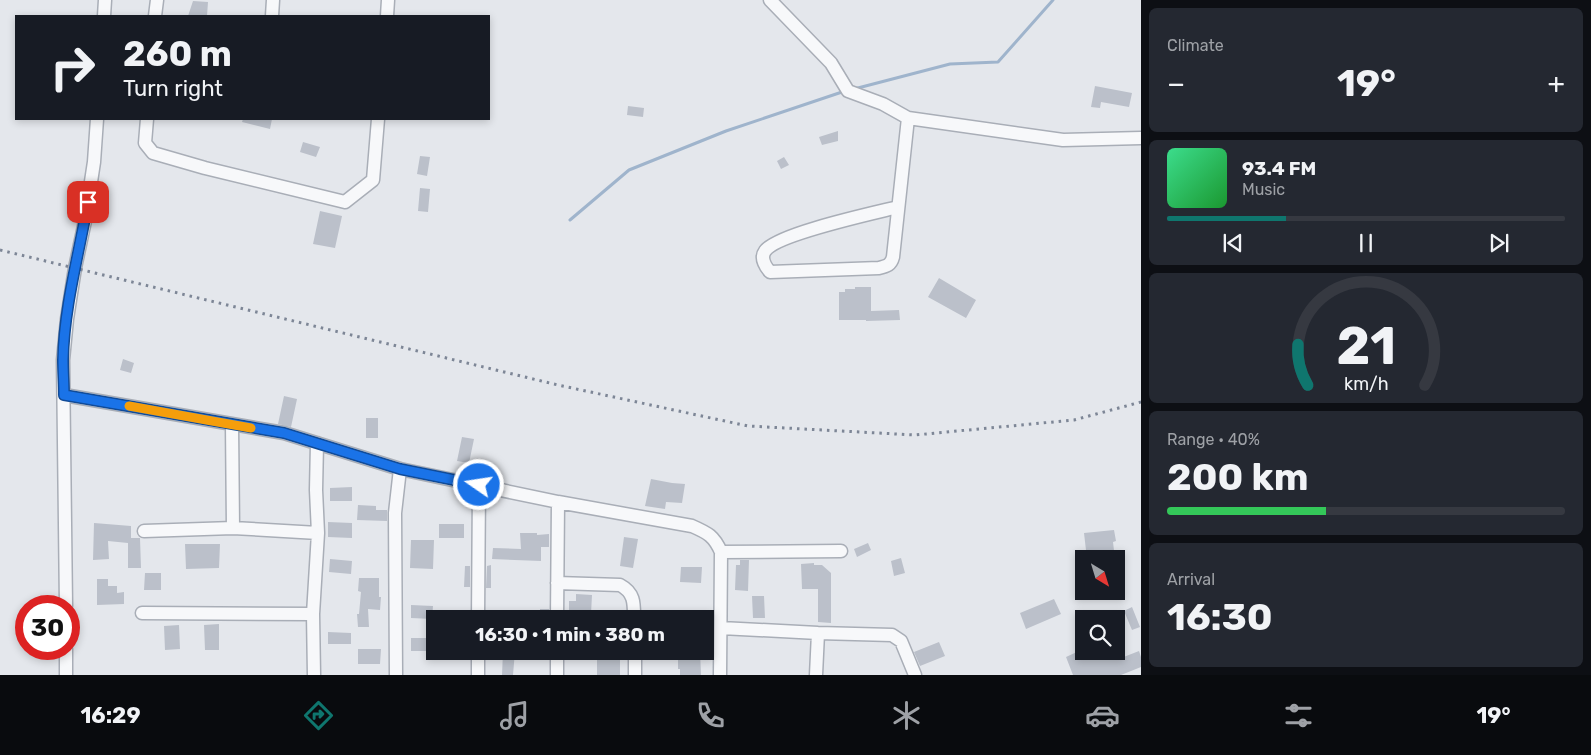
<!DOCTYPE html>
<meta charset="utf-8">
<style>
:root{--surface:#171b24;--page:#242831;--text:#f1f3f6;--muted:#9ea1a6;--line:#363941;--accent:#0f766e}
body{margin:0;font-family:Rubik,sans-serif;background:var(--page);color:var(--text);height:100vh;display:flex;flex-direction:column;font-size:19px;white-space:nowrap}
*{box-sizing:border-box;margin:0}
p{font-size:16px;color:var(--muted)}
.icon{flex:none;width:28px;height:28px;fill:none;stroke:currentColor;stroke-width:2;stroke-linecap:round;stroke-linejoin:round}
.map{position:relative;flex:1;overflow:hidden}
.details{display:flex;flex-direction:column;gap:8px;padding:8px;background:#0d0f14;width:450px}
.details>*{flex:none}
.top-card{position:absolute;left:15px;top:15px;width:475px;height:105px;border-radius:0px;box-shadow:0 2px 8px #0003;background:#171b24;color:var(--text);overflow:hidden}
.needle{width:32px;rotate:142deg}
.fabs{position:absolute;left:1075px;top:550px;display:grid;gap:10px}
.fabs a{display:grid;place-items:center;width:50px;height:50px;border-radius:0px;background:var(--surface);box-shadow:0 2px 8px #0003;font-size:25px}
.speed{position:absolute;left:15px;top:595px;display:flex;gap:10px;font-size:25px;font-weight:700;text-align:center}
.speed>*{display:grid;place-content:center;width:65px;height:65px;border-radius:50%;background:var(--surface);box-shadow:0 2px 8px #0003;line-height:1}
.speed .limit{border:8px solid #d22;background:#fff;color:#111}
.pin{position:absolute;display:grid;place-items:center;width:42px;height:42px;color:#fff;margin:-21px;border-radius:10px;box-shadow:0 2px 8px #0006}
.me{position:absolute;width:55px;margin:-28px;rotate:283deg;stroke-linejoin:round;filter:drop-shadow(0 0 4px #0008)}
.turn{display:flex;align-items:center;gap:18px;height:105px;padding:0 25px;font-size:22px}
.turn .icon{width:65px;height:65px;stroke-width:2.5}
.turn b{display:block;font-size:35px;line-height:42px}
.big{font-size:38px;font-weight:700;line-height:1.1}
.details .card{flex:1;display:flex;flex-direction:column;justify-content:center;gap:8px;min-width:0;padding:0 18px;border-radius:8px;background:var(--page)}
.details .dial{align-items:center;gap:0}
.dial svg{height:130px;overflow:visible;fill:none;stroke:var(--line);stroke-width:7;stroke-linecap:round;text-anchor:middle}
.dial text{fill:var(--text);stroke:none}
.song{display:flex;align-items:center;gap:15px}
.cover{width:60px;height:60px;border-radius:8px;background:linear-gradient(135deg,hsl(150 70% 55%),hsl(130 70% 35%))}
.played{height:5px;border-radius:2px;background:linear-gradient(90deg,var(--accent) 30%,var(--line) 30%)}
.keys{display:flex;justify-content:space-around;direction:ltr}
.heat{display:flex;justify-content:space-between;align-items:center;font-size:28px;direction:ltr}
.charge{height:8px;border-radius:4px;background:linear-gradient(90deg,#34c759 40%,var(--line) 0)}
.trip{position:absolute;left:426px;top:610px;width:288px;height:50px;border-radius:0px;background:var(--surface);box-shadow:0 2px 8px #0003;font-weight:700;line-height:50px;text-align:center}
.tabs{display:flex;height:80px;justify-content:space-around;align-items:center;background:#090b0e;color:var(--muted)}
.tabs .icon{width:35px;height:35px}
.tabs .on{color:var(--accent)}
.tabs b{font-size:22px;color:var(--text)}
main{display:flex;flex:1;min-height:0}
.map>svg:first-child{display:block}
</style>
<main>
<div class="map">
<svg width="1141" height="675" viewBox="0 0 1141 675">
<rect width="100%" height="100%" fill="#e4e7ec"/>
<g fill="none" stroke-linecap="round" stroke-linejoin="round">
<path stroke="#9fb4cc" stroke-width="3" d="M854,89L950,64L998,62L1053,0
M570,220L629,170L726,131L845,91"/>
</g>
<path fill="#bbc0ca" d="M193,1L208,2L207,16H188Z
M1095,86L1132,93L1129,107L1101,102L1100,108L1091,107Z
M628,106L644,108L643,117L627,115Z
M243,119H272L270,129L242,122Z
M838,131V141L822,145L819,137Z
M303,142L320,147L316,157L300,152Z
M420,156L430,157L427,176L417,174Z
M784,157L789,165L781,169L777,161Z
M420,188L430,189L428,212L418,211Z
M320,211L342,216L335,248L313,244Z
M939,278L976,300L966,318L928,297Z
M855,287H871V311L899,310L900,320L866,321V320H839V292H845V289H855Z
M123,359L134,363L131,373L120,370Z
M284,396L297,399L291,427L278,424Z
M366,418H378V438H366Z
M462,437L474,439L469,463L457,461Z
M651,479L672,483L685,484L682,503L666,502L665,509L645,506Z
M352,487V501H330V488Z
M358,505L376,506V510H387V521L357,520Z
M328,522L352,523V538L328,537Z
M94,523L131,526V538H140L141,568H128V543L108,541L109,559L93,560Z
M439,524H464V538H439Z
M1114,530L1116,541L1113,542L1115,559H1087L1084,533Z
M520,533H537V535L549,534V547H541V561L492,559L493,548L521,549Z
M624,537L638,539L633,568L620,566Z
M411,540H434L433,569L410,568Z
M868,543L871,550L857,557L854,549Z
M185,544H220L219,568L186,569Z
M901,558L905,573L894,576L891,561Z
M330,559L352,561L351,574L329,572Z
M740,560H749L748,591L735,590L736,565H740Z
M814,563V565H822L831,573V623L818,622V589H802L801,564Z
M491,565V588H486L487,566Z
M465,566H470V587H464Z
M681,567H702L701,583L680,582Z
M145,573H161V590H144Z
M359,578H379V597H381L380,610L368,609L369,627H358L357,614H359L361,592L358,591Z
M97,579H108V586H117V593L124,592V604L97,605Z
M576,594L592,595L591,614L569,613V601H576Z
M752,596H764L765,618H753Z
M1054,599L1061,614L1026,629L1020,613Z
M411,605L433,606L432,619L411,618Z
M1132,607L1140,627L1132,630L1124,611Z
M540,609H549V619H540Z
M219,624V650H205L204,625Z
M179,625L180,649L165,650L164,626Z
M328,632L351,633V644H328Z
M411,638H433L432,651H411Z
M939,642L945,656L920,666L914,652Z
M358,649H381L380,664H358Z
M503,651H515L513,675H502Z
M678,651H700L701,675H680V669H678Z
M1079,651H1113L1116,660L1139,651L1141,657V667L1121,675H1073L1066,657Z
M597,654H620V675H597Z"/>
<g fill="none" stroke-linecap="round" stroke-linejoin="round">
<defs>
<path id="minor" d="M770,0L831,63L848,91L883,104L908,118L1063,140L1141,138
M104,16L105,0
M155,16L157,0
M272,16L273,0
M387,16L388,0
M147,119L145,143L153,153L205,168L345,202L373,180L378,119
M898,207C874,213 776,234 765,251C760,258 765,266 770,272L879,268C887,266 891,265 893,257L908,118
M64,395L284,433L400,469
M232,425L233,528
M144,531L233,528L318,533
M721,552L841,551
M557,583L620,585C635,593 634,604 634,619
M66,606L63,360L67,319L75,268L85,221L94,162L97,119
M142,613L313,614
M478,619L479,485
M557,619L558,502
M721,628L818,633L892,635L901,641L915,675
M478,651V675
M635,651V675
M66,675V649
M314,675L313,614L318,533L316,490L317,443
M396,675L395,513L400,469L558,502L692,526C708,533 714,536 721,552L720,675
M557,675V651
M816,675L818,633"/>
</defs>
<use href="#minor" stroke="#a9aeb7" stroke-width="15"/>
<use href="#minor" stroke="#f7f8fa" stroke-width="12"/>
<path stroke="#7d8696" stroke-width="3" stroke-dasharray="2.5 5" stroke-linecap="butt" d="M0,250L558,385L748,426L915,435L1074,420L1141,402"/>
</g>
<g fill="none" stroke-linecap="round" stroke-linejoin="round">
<defs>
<path id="route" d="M88,202C79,254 64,307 63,360C63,372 64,383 64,395L284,433L400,469L479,485"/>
</defs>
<use href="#route" stroke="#114b97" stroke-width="12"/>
<use href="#route" stroke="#1a73e8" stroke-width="9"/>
<path stroke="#f59e0b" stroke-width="9" d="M129,406L251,428"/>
</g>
</svg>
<div class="fabs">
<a><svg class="needle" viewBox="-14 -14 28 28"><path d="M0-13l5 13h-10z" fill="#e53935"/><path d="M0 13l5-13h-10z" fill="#9ea1a6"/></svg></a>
<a><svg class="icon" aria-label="search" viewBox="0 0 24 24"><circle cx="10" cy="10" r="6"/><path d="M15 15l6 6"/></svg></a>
</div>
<div class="speed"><div class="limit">30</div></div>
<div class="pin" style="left:88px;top:202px;background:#d93025"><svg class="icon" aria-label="arrive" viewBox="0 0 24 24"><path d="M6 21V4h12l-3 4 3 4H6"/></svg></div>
<svg class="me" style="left:479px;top:485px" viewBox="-20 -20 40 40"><circle r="17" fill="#1a73e8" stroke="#fff" stroke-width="3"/><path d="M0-11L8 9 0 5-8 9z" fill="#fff"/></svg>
<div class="trip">16:30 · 1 min · 380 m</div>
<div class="top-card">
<div class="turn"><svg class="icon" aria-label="right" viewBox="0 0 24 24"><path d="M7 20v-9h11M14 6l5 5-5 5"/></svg><div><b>260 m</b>Turn right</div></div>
</div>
</div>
<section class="details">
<div class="card"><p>Climate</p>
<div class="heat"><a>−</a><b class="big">19°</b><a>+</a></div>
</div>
<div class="card">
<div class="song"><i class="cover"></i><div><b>93.4 FM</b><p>Music</p></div></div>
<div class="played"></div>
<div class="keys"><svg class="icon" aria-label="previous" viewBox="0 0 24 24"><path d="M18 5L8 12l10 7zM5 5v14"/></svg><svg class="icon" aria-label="pause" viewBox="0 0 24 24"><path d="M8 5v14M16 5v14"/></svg><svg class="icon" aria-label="next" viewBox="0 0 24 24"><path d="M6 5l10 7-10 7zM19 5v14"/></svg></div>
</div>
<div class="card dial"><svg viewBox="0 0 100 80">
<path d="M14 69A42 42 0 1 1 86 69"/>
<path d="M14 69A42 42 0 0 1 8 44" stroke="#0f766e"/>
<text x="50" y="56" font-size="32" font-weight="700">21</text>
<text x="50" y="72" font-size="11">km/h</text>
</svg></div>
<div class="card"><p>Range · 40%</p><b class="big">200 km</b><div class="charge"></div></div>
<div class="card"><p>Arrival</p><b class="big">16:30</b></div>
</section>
</main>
<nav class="tabs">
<b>16:29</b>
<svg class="icon on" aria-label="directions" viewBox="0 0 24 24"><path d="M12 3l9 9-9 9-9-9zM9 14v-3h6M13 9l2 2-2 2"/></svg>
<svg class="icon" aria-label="music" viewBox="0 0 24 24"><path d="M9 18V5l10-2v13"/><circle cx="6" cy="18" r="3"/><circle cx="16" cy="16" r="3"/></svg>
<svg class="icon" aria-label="phone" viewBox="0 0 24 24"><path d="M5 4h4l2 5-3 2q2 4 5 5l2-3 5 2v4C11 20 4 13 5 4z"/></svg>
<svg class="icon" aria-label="climate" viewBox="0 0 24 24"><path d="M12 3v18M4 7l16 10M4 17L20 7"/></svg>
<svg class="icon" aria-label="car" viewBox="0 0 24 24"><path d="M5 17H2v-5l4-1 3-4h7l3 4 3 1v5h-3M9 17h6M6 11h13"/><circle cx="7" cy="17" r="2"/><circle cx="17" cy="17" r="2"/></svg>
<svg class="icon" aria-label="filters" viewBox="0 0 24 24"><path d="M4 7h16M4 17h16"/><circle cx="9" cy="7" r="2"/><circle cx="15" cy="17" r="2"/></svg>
<b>19°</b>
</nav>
